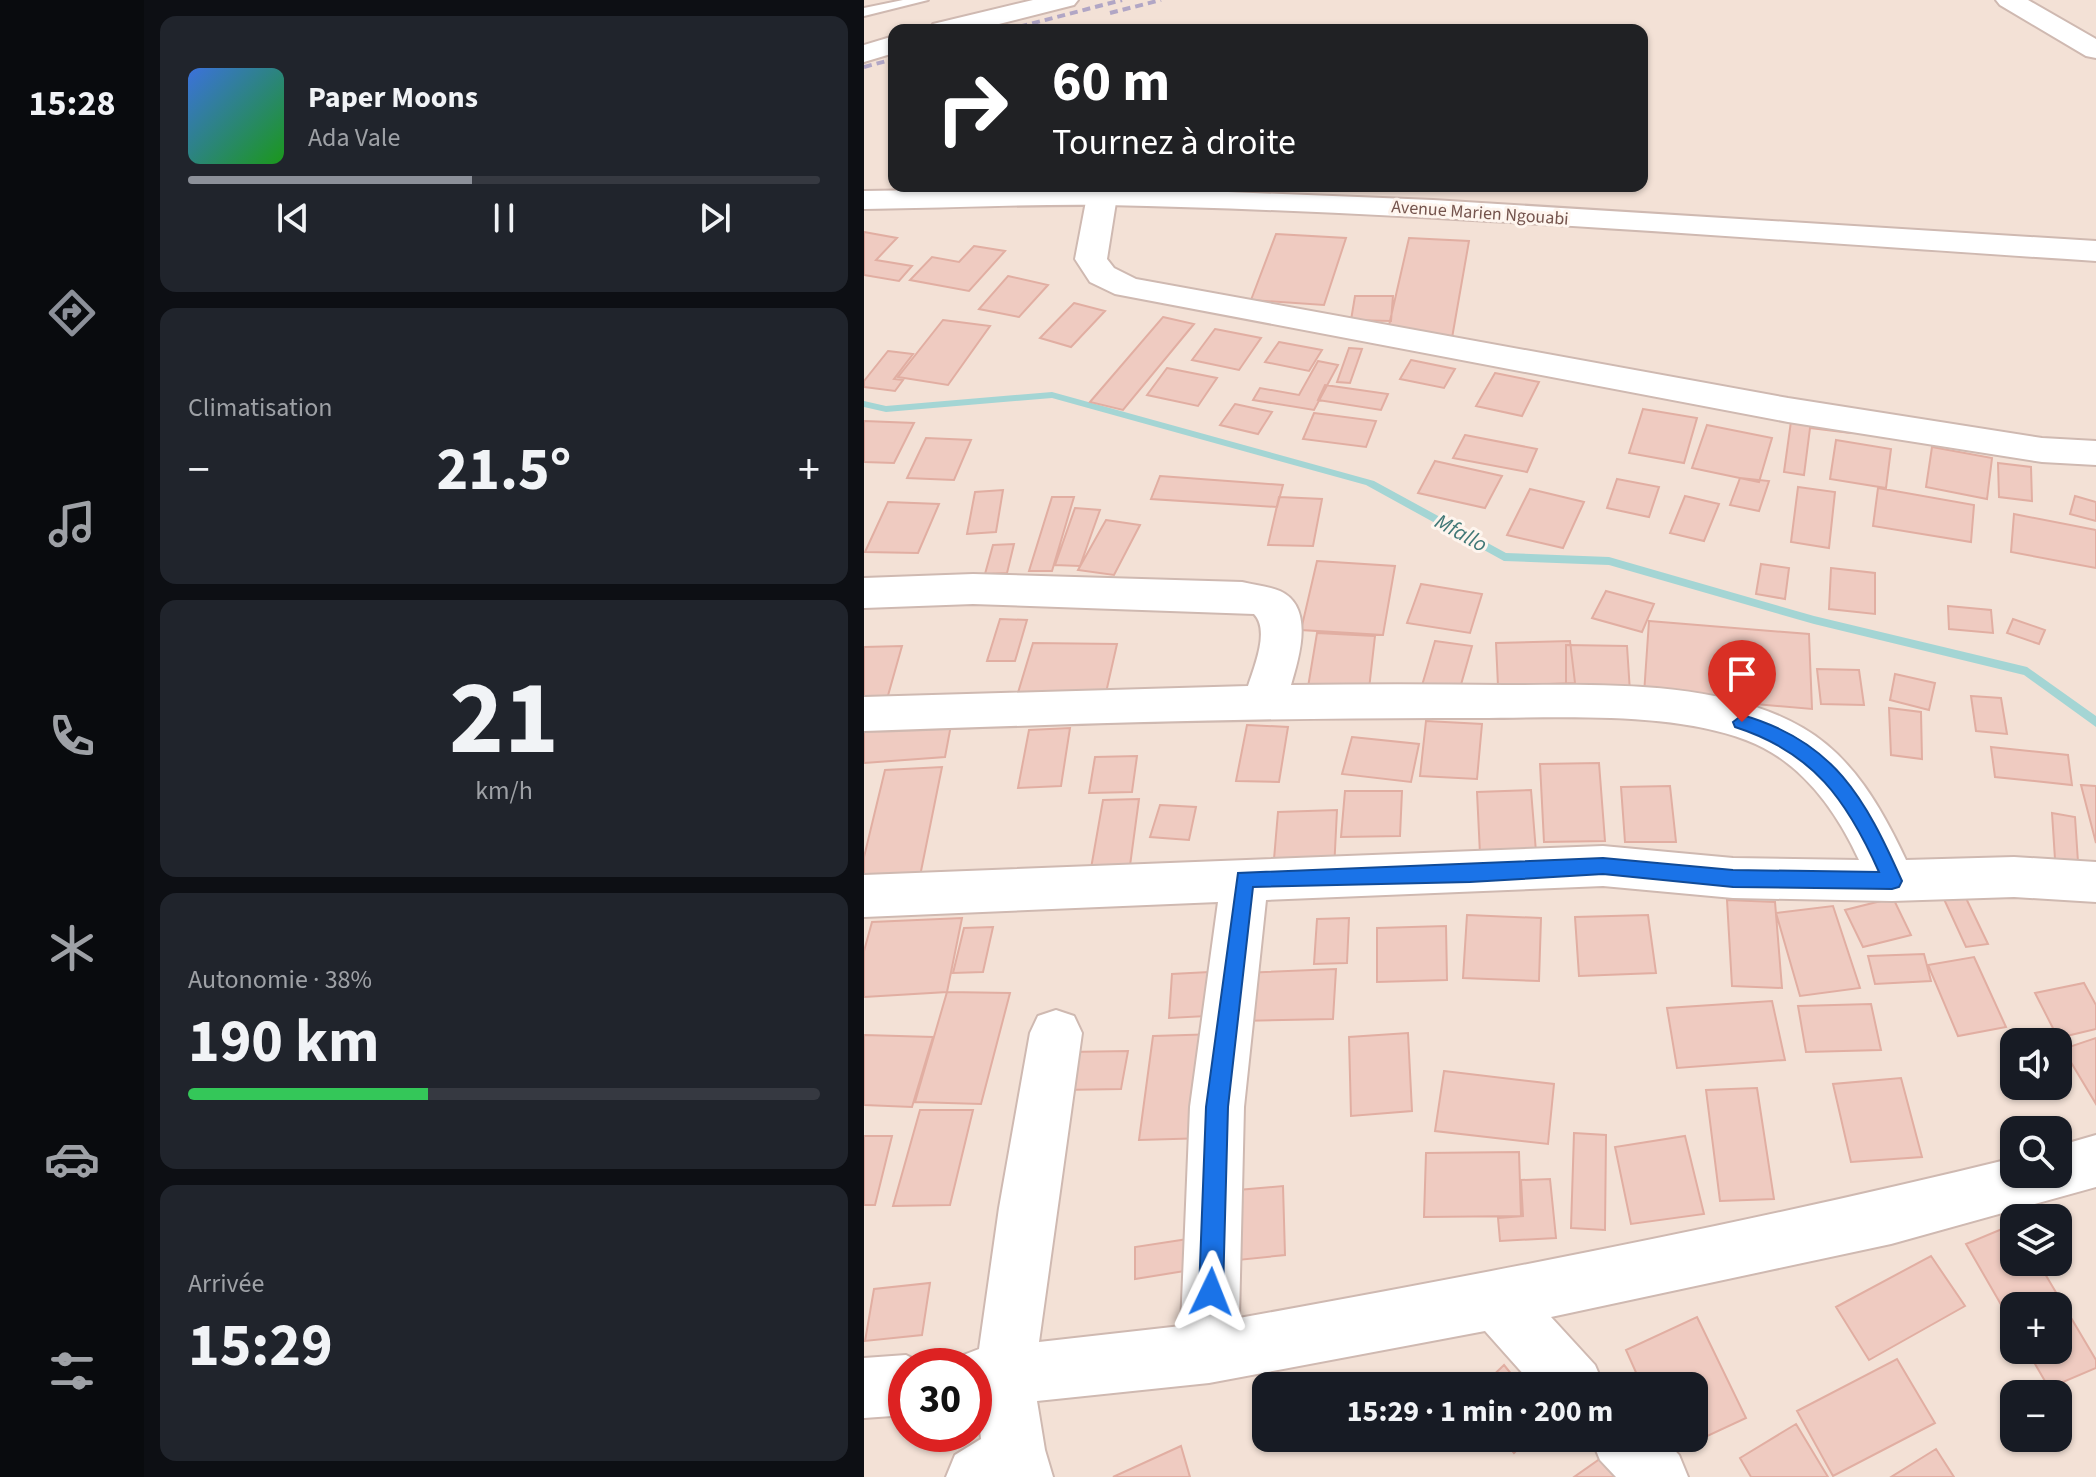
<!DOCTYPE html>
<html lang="fr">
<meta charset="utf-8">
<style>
:root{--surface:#171b24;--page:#20242c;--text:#f1f3f6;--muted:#9ea1a6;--line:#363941;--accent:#8c9099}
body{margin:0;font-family:"Source Sans 3",sans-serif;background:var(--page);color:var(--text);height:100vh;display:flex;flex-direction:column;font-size:30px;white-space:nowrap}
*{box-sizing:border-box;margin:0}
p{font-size:26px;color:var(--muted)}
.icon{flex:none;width:44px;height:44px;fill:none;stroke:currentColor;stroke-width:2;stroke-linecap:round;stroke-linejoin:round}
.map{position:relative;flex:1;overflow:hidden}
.panel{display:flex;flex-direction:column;gap:16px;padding:16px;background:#0d0f14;width:720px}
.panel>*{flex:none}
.guide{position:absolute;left:24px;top:24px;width:760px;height:168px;border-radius:16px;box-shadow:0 2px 6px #0004;background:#202124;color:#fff;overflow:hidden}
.fabs{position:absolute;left:1136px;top:1028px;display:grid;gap:16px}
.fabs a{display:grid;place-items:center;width:72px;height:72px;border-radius:16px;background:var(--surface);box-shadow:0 2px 6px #0004;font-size:40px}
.speed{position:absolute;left:24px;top:1348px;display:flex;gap:16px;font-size:40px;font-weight:700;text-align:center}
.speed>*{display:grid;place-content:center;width:104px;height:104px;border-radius:50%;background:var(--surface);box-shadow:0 2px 6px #0004;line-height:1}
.speed .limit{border:12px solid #d22;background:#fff;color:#111}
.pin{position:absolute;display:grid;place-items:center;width:68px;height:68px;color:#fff;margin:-82px -34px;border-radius:50% 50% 50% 0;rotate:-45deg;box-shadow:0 0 8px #0007}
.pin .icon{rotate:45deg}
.me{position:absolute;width:88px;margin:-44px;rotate:2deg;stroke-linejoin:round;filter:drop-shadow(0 0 6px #0008)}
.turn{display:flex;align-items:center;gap:28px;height:168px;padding:0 32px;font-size:36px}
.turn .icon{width:104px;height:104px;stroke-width:2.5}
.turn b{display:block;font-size:56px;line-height:68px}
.big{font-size:60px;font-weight:700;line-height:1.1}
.panel .widget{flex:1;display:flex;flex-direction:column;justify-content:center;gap:12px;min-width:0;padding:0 28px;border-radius:16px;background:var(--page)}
.panel .dial{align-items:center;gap:0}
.dial b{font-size:104px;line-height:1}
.song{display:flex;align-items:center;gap:24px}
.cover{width:96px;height:96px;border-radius:12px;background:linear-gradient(135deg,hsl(220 70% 55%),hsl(120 70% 35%))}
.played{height:8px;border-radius:4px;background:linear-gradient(90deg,var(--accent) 45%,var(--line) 45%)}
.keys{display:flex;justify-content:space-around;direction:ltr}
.heat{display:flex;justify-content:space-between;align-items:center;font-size:44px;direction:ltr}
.charge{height:12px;border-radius:6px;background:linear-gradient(90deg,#34c759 38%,var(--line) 0)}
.trip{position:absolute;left:388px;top:1372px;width:456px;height:80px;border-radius:16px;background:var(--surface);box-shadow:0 2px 6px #0004;font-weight:700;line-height:80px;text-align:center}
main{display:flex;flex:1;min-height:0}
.tab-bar{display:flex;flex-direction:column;width:144px;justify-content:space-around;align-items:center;background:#090b0e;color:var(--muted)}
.tab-bar .icon{width:56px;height:56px}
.tab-bar .active{color:var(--accent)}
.tab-bar b{font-size:36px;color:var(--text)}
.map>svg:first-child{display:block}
</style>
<main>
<nav class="tab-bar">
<b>15:28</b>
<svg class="icon active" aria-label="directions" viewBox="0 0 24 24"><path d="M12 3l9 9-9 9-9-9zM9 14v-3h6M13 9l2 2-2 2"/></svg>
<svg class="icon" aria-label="music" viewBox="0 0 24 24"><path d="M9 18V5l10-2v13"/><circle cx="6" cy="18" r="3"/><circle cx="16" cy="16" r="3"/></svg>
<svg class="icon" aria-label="phone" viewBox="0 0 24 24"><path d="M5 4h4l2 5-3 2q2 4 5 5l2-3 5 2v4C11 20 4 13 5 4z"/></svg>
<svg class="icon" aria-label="climate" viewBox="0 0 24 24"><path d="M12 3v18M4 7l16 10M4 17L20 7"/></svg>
<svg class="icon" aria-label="car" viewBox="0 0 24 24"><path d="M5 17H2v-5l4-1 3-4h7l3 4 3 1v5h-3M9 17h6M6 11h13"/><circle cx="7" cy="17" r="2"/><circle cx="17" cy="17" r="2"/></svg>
<svg class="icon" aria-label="filters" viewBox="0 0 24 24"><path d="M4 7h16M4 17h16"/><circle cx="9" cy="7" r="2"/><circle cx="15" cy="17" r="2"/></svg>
</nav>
<section class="panel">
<div class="widget">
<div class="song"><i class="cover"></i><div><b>Paper Moons</b><p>Ada Vale</p></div></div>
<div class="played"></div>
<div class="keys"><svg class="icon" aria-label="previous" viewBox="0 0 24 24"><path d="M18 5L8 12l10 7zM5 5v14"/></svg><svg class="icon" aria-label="pause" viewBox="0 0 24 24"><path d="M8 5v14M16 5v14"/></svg><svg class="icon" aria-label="next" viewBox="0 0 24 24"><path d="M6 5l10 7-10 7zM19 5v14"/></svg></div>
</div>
<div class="widget"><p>Climatisation</p>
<div class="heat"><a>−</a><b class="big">21.5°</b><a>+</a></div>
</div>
<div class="widget dial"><b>21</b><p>km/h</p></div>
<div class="widget"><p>Autonomie · 38%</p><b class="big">190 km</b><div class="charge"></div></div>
<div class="widget"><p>Arrivée</p><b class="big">15:29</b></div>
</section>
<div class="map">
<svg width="1232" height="1477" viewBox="0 0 1232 1477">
<rect width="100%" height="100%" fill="#fbf0e8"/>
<path fill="#f3e1d6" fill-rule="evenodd" d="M0,0H1232V1477H0ZM30,30H778V186H30ZM1150,1042H1194V1086H1150ZM1150,1130H1194V1174H1150ZM1150,1218H1194V1262H1150ZM1150,1306H1194V1350H1150ZM42,1366H110V1434H42ZM402,1386H830V1438H402ZM1150,1394H1194V1438H1150Z"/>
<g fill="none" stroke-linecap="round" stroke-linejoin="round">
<path fill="#a4d5d4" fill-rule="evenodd" d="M188,392L510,481L642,553L745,557L950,616L1163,667L1232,716V727L1160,675L950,624L745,565L640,561L502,485L188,398L22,412L0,407V401L22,406Z"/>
</g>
<path fill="#efcbc1" stroke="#e1aea2" stroke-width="2" d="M0,232L33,238L12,260L48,266L35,281L0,275Z
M412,234L482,238L460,305L387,300Z
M545,238L605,241L588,338L523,334Z
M110,246L141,251L105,291L46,280L68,257L95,262Z
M144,276L184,285L155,317L115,309Z
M491,296H529L527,321L487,320Z
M210,303L241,311L207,347L176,338Z
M299,317L330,324L259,410L226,402Z
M79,320L126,326L84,385L34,377Z
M351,329L397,338L375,370L328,360Z
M415,342L458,350L445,371L401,362Z
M485,348L498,349L486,383L473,382Z
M24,351L49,354L30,379L39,380L31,391L0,387V381Z
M547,360L591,369L580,388L536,379Z
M454,361L474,365L450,410L389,400L396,388L435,395Z
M303,368L353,378L334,406L283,395Z
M631,373L675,382L658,416L612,406Z
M461,385L524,394L517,410L454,400Z
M371,404L408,412L394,434L356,425Z
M779,409L833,418L820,463L765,453Z
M450,413L512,421L502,447L439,439Z
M928,414L987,422L986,433L946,428L940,475L920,472Z
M0,421L50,423L30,463L0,462Z
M843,425L908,438L895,482L828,468Z
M601,435L673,449L663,472L589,458Z
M62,438L107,440L90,480L43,478Z
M972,440L1027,449L1022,488L966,479Z
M1068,447L1128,458L1123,499L1062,487Z
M571,461L638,476L621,508L554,493Z
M1134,463L1167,467L1168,501L1135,497Z
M296,476L419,485L413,507L287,499Z
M876,478L905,481L895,511L866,505Z
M753,479L795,487L785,517L743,508Z
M934,487L971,492L965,548L927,542Z
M1014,488L1110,505L1107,542L1009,526Z
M666,489L720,502L699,548L643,535Z
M139,490L132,532L103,534L111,492Z
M821,496L855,504L840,541L806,533Z
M1211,496L1232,502V521L1206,514Z
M188,497H210L188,571H165Z
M415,497L458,499L449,546L404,545Z
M24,502L75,504L54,553L1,552Z
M211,508L236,510L216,566L191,565Z
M1150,514L1232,530V568L1147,552Z
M242,520L276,525L250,575L214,570Z
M150,544L143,573L121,574L129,545Z
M453,561L531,566L519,635L437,630Z
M897,564L925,568L921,599L892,594Z
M967,568L1011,573V614L965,609Z
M557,584L618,594L606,633L543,623Z
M742,591L790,604L778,632L728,618Z
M1084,606L1127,610L1129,633L1085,629Z
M136,619L163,620L151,661H123Z
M1149,619L1181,630L1175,644L1143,633Z
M785,621L945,634L948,709L780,694Z
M453,633L511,636L505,689L444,687Z
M571,641L608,646L594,695L557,689Z
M706,641L711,683L634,686L632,643Z
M169,643L253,644L241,697L153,696Z
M702,645L763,646L766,692L702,691Z
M38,646L21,706L0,707V647Z
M953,669L995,670L1000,705L957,704Z
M1031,674L1071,683L1065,710L1026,700Z
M1107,696L1137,698L1143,734L1112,731Z
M1025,708L1057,712L1058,759L1027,755Z
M562,721L618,724L613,779L556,776Z
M87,725L81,757L0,763V731Z
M383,725L424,727L415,782L372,781Z
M206,728L197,786L154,788L165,730Z
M488,737L555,744L547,782L478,774Z
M1127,747L1204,755L1208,785L1131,777Z
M273,756L268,792L225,793L231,757Z
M735,763L741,841L680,842L676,764Z
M78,767L55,881L0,885V857L21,770Z
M1217,785L1232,786V843Z
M806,786L812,842H761L757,787Z
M667,790L672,852L616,854L613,792Z
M481,791H538L536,836L477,837Z
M275,799L265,873L226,874L239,800Z
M296,805L332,807L325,840L286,837Z
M473,810L470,870L409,871L414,812Z
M1188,813L1211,817L1214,862L1191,859Z
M1100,894L1124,944L1102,947L1079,897Z
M1029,898L1047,935L999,947L981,910Z
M863,900L911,902L918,988L868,986Z
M969,906L996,988L936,996L912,913Z
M603,915L677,918L675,981L599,978Z
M784,915L792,973L715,976L711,917Z
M98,918L83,992L0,997V951L8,922Z
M485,918L483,963L450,964L453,919Z
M582,926L583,980L513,982V928Z
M129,927L119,972L89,973L100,928Z
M1060,954L1067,981L1011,984L1004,956Z
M1110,957L1142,1027L1094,1036L1064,965Z
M472,969L469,1019L374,1021L378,973Z
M364,971L362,1015L305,1018L308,974Z
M1220,983L1232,1005V1029L1194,1038L1171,993Z
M83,992L146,993L117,1104L51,1102Z
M908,1001L921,1060L813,1068L803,1008Z
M1007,1004L1017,1050L942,1052L934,1006Z
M544,1033L548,1111L487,1116L485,1037Z
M354,1034L344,1138L275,1140L289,1036Z
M0,1035L69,1037L48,1107L0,1105Z
M1232,1038V1104L1199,1049Z
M264,1051L257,1089L197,1090L204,1052Z
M580,1071L690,1084L684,1144L571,1131Z
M1037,1078L1058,1157L987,1162L969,1084Z
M893,1088L910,1199L856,1201L842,1090Z
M56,1110H109L86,1205L29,1206Z
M710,1133L742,1135L741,1230L707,1228Z
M0,1136H28L11,1205H0Z
M821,1136L840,1214L767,1224L751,1147Z
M655,1152L657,1216L560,1217L562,1153Z
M686,1179L692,1238L636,1241L634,1218L659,1216L657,1180Z
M419,1186L421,1255L374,1260V1190Z
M1150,1224V1262H1174L1232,1360V1368L1185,1388L1163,1350H1194V1306H1150V1327L1102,1244Z
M337,1237L339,1268L271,1279V1247Z
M1067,1256L1101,1306L1005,1360L972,1307Z
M66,1283L58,1335L1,1341L10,1289Z
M833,1317L882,1418L809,1452L802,1438H830V1386H778L762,1350Z
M1033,1359L1071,1423L969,1476L933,1411Z
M640,1365L657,1386H618Z
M932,1424L964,1477H887L876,1458Z
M637,1438H665L650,1453Z
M317,1446L326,1477H249Z
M1072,1449L1090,1477H1027Z
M740,1456L752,1477H710Z"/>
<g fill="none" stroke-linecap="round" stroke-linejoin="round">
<defs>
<path id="service" d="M39,0H64L0,16V8Z"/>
<path id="minor" d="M169,0H214L210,5L111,30H65L69,24Z
M1132,0H1164L1232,39V58L1222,56L1136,5Z
M30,36V53L0,62V45Z
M238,187L249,189L253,196L243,259L250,268L272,279L924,398L1178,438L1232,441V465L1178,462L924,422L251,294L226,282L211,259L223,196L227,189Z
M109,574L378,582C390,585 404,586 416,591C451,607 435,658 427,685C498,684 569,684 640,685C734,685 856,679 939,728C989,757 1018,809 1042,860L1150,857L1232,862V902L1150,897L1028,901L869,898L739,886L402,900L380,1107L375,1318C635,1271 894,1221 1150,1158V1174H1194V1146L1232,1135V1187L1027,1244L687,1317L731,1365L740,1386H670L621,1331L345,1383L173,1401L181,1450L189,1477H82L91,1455L117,1439L114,1409L110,1410V1366H86L89,1359L115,1349L135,1208L166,1033L174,1016L192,1010L210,1016L218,1033L175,1342L317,1326L326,1107L354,902L0,917V875L739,846L869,858L995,860C972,810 936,760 882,740C806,711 693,718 612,718C408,717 204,724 0,731V697L384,686C390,667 406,630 390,614L109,604L0,608V578Z
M42,1355L64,1366H42V1415L0,1418V1358Z
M727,1438H799L815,1455L824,1477H752L736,1460Z"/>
<path id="tertiary" d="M238,187L569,200L1232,241V261C902,240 572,212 242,205C161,204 80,208 0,209V191Z"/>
</defs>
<use href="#service" stroke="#cfb9b1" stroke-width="4"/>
<use href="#minor" stroke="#cfb9b1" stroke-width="4"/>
<use href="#tertiary" stroke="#cfb9b1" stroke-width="4"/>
<use href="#service" fill="#fff" fill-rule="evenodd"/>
<use href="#minor" fill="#fff" fill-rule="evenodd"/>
<use href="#tertiary" fill="#fff" fill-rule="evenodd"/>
<path stroke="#b1a6c5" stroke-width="4" stroke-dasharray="8 5" stroke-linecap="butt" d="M246,13L297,0
M143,30L258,0
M0,67L30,59"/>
</g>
<path fill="#1a73e8" stroke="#114b97" stroke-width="2" d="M878,715C970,741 1001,798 1038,881L1035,887L1028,889L869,887L739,874L606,882L389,887L364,1107L359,1292L356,1300L347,1304L339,1300L335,1292L342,1107L374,873L739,858L869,870L1015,872C983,800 949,752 871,727L869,722Z"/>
<g text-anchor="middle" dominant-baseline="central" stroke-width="6" stroke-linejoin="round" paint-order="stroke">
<g font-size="18" fill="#74544d" stroke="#fef5ee">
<text transform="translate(616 213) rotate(4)">Avenue Marien Ngouabi</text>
</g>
<g font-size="22" font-style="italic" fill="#417877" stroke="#fef5ee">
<text transform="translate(597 533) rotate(29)">Mfallo</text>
</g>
</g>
</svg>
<div class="fabs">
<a><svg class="icon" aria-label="sound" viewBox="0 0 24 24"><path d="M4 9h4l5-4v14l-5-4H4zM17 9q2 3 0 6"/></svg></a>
<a><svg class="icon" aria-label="search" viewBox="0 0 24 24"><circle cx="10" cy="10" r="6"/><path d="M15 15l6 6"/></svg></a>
<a><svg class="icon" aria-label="layers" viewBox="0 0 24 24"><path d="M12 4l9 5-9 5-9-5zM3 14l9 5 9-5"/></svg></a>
<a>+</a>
<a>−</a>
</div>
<div class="speed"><div class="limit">30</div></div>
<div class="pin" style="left:878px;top:722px;background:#d93025"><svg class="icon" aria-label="arrive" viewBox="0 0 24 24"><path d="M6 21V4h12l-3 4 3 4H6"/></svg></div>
<svg class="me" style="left:347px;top:1292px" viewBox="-20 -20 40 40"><path d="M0-17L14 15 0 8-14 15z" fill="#1a73e8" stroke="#fff" stroke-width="4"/></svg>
<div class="trip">15:29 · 1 min · 200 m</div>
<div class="guide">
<div class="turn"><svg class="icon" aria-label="right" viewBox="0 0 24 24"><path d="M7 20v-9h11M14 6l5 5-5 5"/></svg><div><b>60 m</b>Tournez à droite</div></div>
</div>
</div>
</main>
